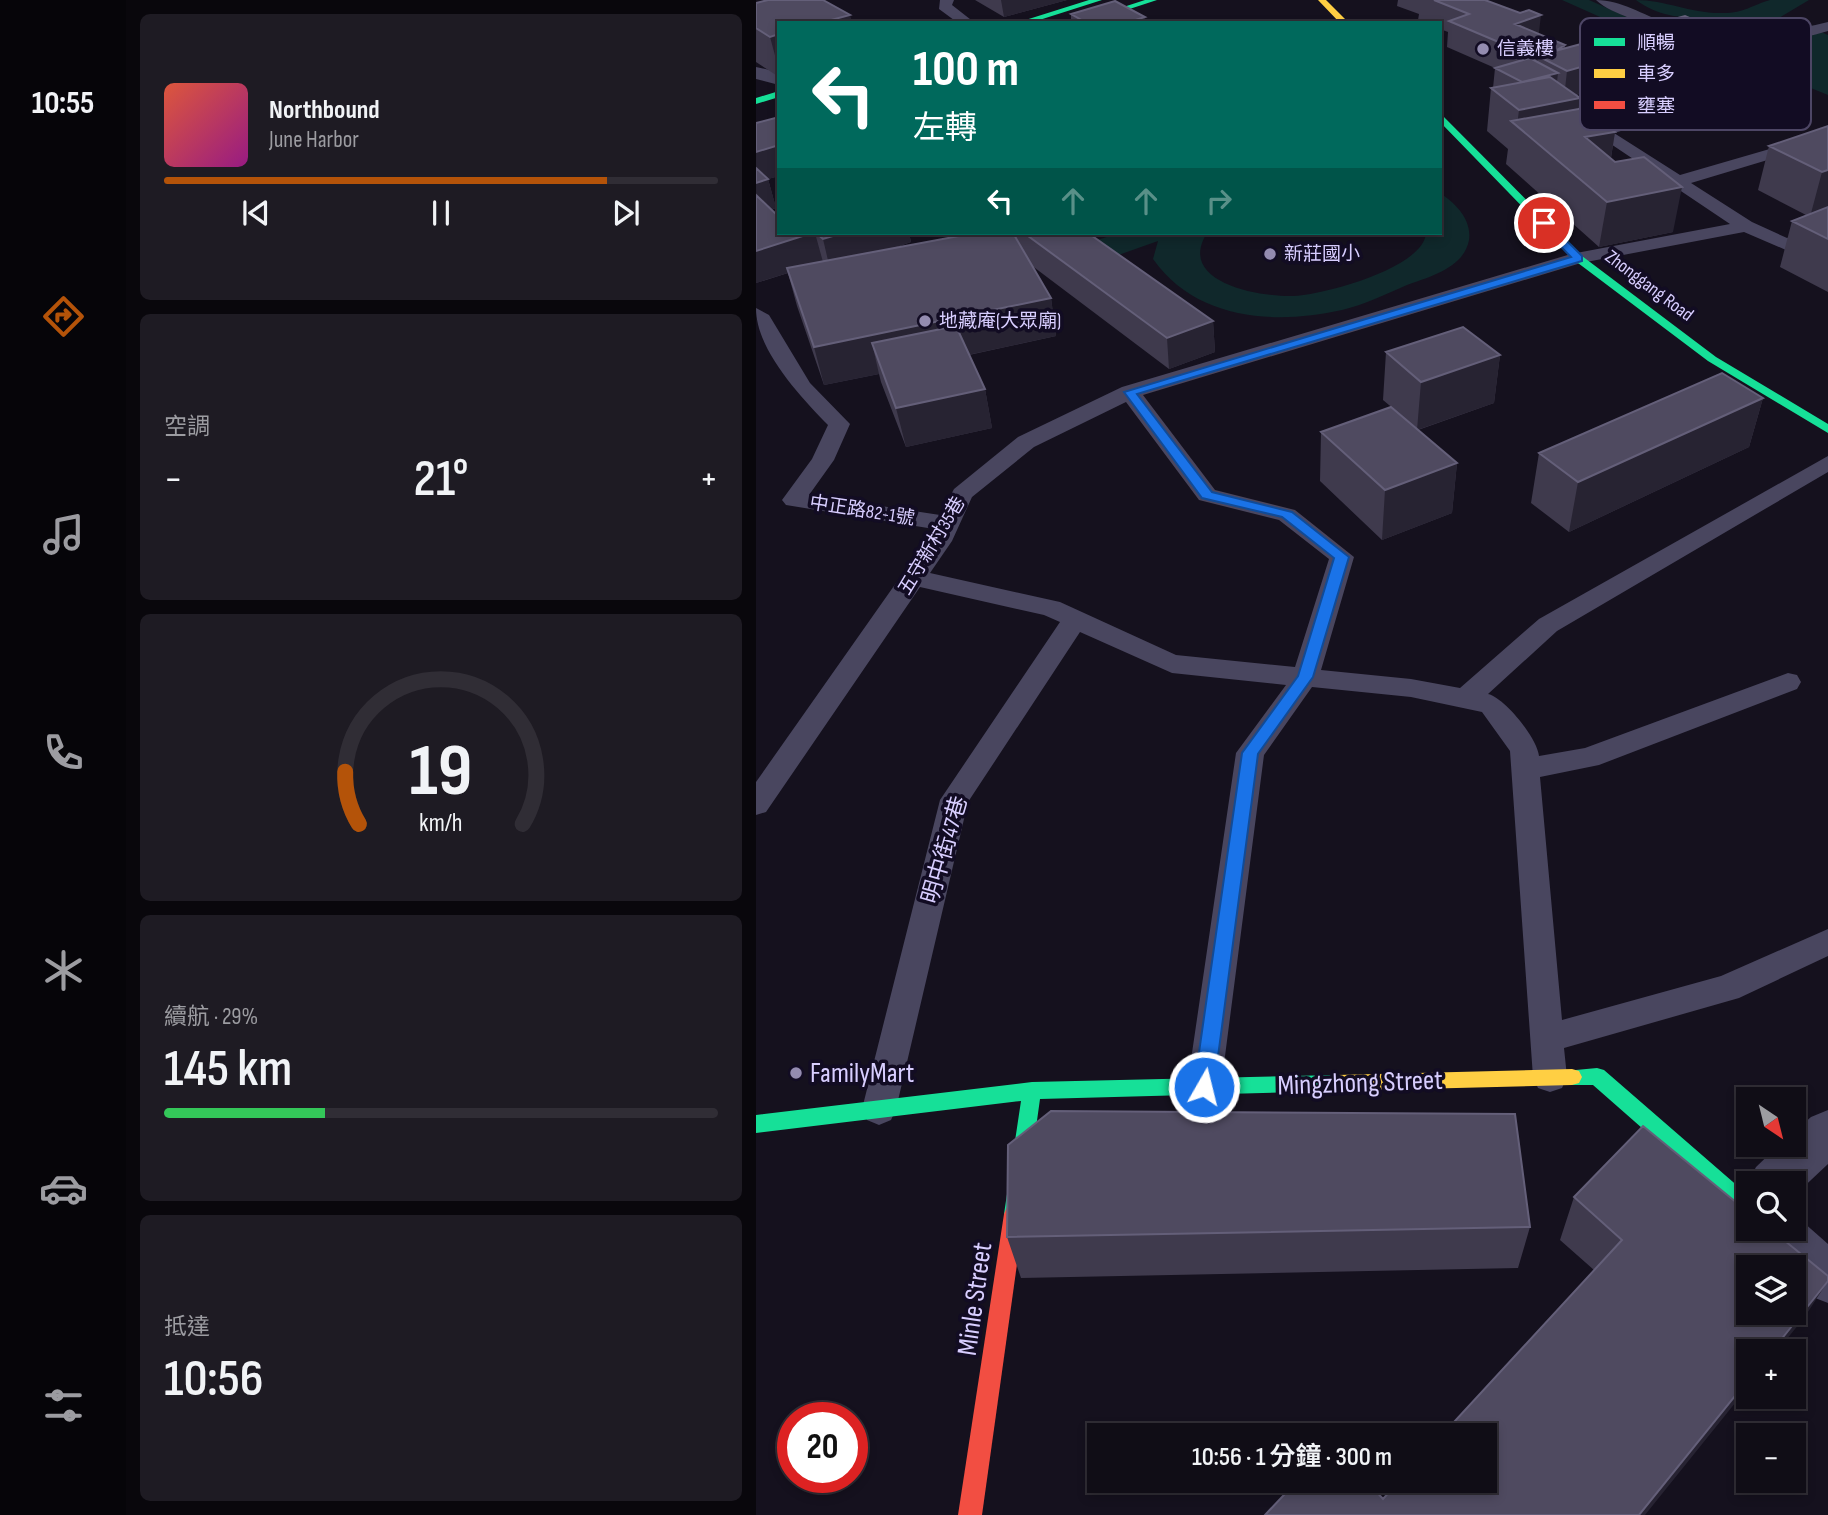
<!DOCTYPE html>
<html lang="zh-TW">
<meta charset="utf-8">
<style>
:root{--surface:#100d16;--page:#1e1b23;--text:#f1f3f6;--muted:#9c9ca1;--line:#302d35;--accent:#b45309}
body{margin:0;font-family:"Sofia Sans Condensed","Noto Sans TC",sans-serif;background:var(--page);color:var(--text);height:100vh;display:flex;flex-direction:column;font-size:26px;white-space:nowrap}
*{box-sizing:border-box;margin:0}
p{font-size:23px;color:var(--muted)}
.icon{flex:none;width:38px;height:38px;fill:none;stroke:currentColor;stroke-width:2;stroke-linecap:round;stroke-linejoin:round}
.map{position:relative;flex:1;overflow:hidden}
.sheet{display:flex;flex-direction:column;gap:14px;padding:14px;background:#09070c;width:630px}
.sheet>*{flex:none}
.banner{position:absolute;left:21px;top:21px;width:665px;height:214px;border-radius:0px;box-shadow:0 4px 10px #0003,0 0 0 2px var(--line);background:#00695c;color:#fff;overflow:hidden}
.needle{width:46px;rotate:145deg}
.tools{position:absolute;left:980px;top:1087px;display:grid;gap:14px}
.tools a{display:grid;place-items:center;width:70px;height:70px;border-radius:0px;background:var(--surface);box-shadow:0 4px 10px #0003,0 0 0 2px var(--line);font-size:35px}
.speed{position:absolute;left:21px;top:1402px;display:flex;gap:14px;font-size:35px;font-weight:700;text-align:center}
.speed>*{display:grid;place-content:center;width:91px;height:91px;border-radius:50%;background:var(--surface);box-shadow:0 4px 10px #0003,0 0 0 2px var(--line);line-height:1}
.speed .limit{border:10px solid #d22;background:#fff;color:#111}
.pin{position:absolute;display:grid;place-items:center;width:60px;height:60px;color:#fff;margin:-30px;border:4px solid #fff;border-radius:50%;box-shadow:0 2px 7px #0007}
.me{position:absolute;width:77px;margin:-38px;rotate:8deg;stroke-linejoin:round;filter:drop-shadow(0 0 5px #0008)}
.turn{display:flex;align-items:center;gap:24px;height:147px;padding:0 21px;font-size:32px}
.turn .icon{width:91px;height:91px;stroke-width:2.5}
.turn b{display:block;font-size:49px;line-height:60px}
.lanes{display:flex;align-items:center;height:66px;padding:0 21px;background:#0003;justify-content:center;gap:35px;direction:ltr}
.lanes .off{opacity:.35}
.big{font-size:52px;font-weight:600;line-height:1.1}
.sheet .card{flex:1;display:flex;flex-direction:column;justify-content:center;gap:10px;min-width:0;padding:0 24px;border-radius:10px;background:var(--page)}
.sheet .dial{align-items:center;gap:0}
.dial svg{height:182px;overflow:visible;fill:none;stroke:var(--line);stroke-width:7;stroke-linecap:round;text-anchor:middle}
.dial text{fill:var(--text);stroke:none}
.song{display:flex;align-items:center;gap:21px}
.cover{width:84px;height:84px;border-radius:10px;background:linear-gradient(135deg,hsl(10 70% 55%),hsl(310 70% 35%))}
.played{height:7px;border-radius:4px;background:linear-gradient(90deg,var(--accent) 80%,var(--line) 80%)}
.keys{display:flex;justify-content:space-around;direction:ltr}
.heat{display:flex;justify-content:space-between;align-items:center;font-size:38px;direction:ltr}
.charge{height:10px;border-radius:5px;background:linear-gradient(90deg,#34c759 29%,var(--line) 0)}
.trip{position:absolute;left:331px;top:1423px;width:410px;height:70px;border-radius:0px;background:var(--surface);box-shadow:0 4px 10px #0003,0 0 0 2px var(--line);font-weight:600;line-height:70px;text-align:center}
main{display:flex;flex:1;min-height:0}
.menu{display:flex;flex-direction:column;width:126px;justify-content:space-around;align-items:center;background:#060509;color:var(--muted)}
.menu .icon{width:49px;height:49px}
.menu .active{color:var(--accent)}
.menu b{font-size:32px;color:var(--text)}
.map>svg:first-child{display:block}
</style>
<main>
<nav class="menu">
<b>10:55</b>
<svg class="icon active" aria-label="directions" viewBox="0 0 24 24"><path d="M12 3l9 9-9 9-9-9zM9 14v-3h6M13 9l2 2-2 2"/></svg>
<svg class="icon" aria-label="music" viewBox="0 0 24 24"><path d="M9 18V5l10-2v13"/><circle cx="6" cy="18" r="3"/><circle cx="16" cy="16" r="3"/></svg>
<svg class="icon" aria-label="phone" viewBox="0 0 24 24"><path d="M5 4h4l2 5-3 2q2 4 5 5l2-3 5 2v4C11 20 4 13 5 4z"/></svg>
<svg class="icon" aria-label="climate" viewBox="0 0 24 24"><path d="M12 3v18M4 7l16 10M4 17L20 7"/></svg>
<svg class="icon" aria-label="car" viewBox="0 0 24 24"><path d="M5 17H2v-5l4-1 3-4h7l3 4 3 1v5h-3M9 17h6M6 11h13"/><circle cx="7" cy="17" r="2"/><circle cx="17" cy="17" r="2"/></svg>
<svg class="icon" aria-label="filters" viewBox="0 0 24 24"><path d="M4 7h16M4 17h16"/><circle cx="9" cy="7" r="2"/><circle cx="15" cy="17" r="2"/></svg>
</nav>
<section class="sheet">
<div class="card">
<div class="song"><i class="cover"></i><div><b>Northbound</b><p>June Harbor</p></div></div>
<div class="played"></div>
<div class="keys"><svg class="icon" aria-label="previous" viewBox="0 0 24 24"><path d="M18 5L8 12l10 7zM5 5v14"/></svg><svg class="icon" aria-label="pause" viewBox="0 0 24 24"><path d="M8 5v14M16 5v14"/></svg><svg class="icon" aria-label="next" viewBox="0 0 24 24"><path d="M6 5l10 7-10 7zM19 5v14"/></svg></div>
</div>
<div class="card"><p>空調</p>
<div class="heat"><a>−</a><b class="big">21°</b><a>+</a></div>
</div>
<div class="card dial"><svg viewBox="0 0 100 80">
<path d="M14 69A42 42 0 1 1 86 69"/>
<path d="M14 69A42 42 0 0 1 8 46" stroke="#b45309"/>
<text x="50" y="56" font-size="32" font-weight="700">19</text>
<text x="50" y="72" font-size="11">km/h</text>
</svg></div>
<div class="card"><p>續航 · 29%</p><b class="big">145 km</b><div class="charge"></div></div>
<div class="card"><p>抵達</p><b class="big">10:56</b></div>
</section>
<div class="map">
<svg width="1072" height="1515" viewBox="0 0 1072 1515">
<rect width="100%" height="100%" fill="#15111e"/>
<path fill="#10282b" d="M806,0H833L896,28L880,33Z
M880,0C910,0 936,14 967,13C989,13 996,5 1014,0C1025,0 1041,0 1053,0L1016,22C972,10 921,31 880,0Z
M1065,32L1072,35V95L986,60Z
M684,193C699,203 716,219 713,240C708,268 673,277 651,285C630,294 608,305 586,310C518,325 440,320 397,259L402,241L354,258L332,243L363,233H451C420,282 502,297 537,296C567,295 668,268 670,233H684Z"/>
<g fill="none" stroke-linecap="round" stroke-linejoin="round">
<path fill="#49465f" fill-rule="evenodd" d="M184,0H198L196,5L219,23H202L183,9Z
M840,0C866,0 886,15 911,23C966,40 1018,35 1072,22V31C1006,52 936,46 873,18C862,13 848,8 840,0Z
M1000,82L1008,87L1006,90L858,133L924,175L1072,132V142L935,183L996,222L1031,238L1072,225V236L1030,250L988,232L825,263L387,395L459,490L539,510L598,557L565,670L655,679L704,688L783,619L1072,456V472L801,631L732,694C749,698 781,738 783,756L829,748L1032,673L1041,675L1045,682L1041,689L843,765L784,777L806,1020L965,976L1072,929V956L983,998L808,1048L811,1077L806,1088L794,1092L782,1088L777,1077L754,751L726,712L655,697L556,687L508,755L465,1087L460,1098L448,1102L436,1098L431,1087L480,753L530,685L416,673L324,632L212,802L140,1109L135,1120L123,1125L111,1120L106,1109L184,800L304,622L288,615L164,587L10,812L0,815V782L178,529L30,505L26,500L56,459L72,425C44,396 0,350 0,308L13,315L54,383L94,424L78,460L53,495L184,515L198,489L262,437L366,387L815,254L974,224L837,132L839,128ZM370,402L443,500L523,520L573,559L539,667L420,655L304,602L174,573L196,541L216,497L278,447Z"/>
<path fill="#49465f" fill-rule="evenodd" d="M0,67L23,72V85L0,79Z
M1072,1110V1164L1038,1196V1183H992L1000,1167L1024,1144H1038V1132L1055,1117Z
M1038,1214L1072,1244V1303L1054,1296L1038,1281V1267H1022L998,1245L991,1228L992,1225V1228H1038Z"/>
<path fill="#16e098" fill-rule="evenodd" d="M333,0H346L274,23H260Z
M389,0H401L331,23H318Z
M23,91V97L0,104V98Z
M684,113L826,256L960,357L1072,424V433L952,361L818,260L684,122Z
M841,1068L848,1070L992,1195V1218L985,1215L837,1085H816L809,1083L806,1077L809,1071Z
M581,1075L588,1077L591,1083L588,1089L581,1091L284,1099L268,1214L265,1221L258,1224L251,1221L248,1214L265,1101L0,1133V1115L276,1082Z"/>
<path fill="#ffcf43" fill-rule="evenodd" d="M562,0H570L593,23H584Z
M816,1069L823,1071L826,1077L823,1083L816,1085L581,1091L574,1089L571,1083L574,1077L581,1075Z"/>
<path fill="#f24e42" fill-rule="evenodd" d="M258,1204L265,1207L268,1214L226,1515H202L248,1214L251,1207Z"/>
</g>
<path fill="#3f3a4d" d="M219,0H311L248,17Z
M642,0H729L783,34L809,45V49L959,29L954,56L820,95L824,98L823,109L859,132L855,158L917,232L843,247L750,164L752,149L731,131L735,88H737L739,68L691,47L692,32L684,29V23H668L662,20L663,14L641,6Z
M0,3L94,15L95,23H23V77L0,62Z
M315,14L390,23H315Z
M23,117V176L12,179L20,208L15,210L23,233H153L155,242L138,248L196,237L190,233H332L457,321L459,352L413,369L275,265L295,298L300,336L213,355L229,389L236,428L150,447L125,382L123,374L68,385L41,306L32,273L0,283V123Z
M1072,126V292L1024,267L1036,221L1050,215L1002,190L1013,146Z
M630,352L744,355L738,403L662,430L701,463L696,513L626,540L564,481L565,432L639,410L627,400Z
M1007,398L993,447L813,532L775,503L783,453Z
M818,1197L1048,1318L627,1499L838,1270L804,1240Z
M774,1227L762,1268L265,1278L251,1237Z"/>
<path fill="#272332" d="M245,0H311L248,17Z
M94,15L95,23H64Z
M785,15L782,41L759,24Z
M389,17L390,23H370Z
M959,29L954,56L808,98L811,71Z
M23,34V70L14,37Z
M782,56L779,80L802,73L799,100L824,98L818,141L761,126L763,110L775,81L778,57Z
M859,132L852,176L829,137Z
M23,145V176L12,179L20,208L0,214V152Z
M1072,170V210L1054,217L1066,172Z
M926,187L917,232L843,247L851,202Z
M56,233H59L67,262L0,283V251Z
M87,233H153L155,242L74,269L67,239Z
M295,298L300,336L127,373L116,343L123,374L68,385L58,347Z
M457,321L459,352L413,369L411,338Z
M744,355L738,403L661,430L665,382Z
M229,389L236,428L150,447L140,408Z
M1007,398L993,447L813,532L822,482Z
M701,463L696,513L626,540L629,490Z
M1072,1281L1048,1318L1021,1351H1016Z
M992,1380V1387L889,1515H883Z"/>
<path fill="#4f4a60" stroke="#645f79" stroke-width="2" fill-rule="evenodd" d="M12,0H67L94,15L64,23H23V34L14,37L0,28V3Z
M678,0H729L764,13L773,10L785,15L759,24L809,45L799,51L929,16L959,29L811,71L782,56L778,57L693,21L713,14Z
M359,1L389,17L370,23H331L315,14Z
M774,58L802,73L766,82L739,68Z
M794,77L824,98L763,110L735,88Z
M828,108L859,132L829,137L859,162L888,157L926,187L851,202L755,121Z
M23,117V145L0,152V123Z
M1072,126V170L1066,172L1013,146Z
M0,168L12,179L0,183Z
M0,195L23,217V233H56L0,251Z
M1072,207V239L1036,221Z
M60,233H87L67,239Z
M219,233H257L295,298L58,347L31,268Z
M268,233H332L457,321L411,338Z
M200,326L229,389L140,408L116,343Z
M707,327L744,355L665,382L630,352Z
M966,373L1007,398L822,482L783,453Z
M635,407L701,463L629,490L565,432Z
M295,1111L759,1114L774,1227L251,1237L252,1145Z
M887,1126L992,1212V1228H1013L1072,1276V1281L1016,1351H992V1380L883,1515H509L542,1480H610L627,1499L644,1480H728V1435H686L866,1240L818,1197ZM992,1267H1038V1312H992Z"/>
<path fill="#1a73e8" stroke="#114b97" stroke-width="2" d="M784,221H791L826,256V261L381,394L456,492L536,512L593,557L557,677L502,754L458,1087L455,1093L448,1096L441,1093L438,1087L486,753L542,676L578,558L526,517L446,498L368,392L815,257L784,225Z"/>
<g fill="#948cb0" stroke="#120c23" stroke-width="2.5">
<circle cx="727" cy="49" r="7"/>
<circle cx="514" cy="254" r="7"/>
<circle cx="169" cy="321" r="7"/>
<circle cx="40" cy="1073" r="7"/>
</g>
<g text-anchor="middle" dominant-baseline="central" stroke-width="7" stroke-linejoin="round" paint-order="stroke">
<g font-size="19" fill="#d8ceff" stroke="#120c23" text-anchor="start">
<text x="741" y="49">信義樓</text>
<text x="528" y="254">新莊國小</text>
<text x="183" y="321">地藏庵(大眾廟)</text>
</g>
<g font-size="19" fill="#d8ceff" stroke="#120c23">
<text transform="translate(893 286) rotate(37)">Zhonggang Road</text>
<text transform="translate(106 511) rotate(9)">中正路82-1號</text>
<text transform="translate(176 546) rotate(-59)">五守新村35巷</text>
</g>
<g font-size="23" fill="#d8ceff" stroke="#120c23">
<text transform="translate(189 850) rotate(-74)">明中街47巷</text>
</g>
<g font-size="28" fill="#d8ceff" stroke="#120c23" text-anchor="start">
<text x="54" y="1073">FamilyMart</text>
</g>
<g font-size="28" fill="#d8ceff" stroke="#120c23">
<text transform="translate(604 1083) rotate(-2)">Mingzhong Street</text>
<text transform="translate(219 1299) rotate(-82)">Minle Street</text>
</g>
</g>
<rect x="824" y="18" width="231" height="112" rx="10" fill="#120c23" stroke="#4d4665" stroke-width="2"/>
<rect x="838" y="38" width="31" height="8" fill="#16e098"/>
<rect x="838" y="69" width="31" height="9" fill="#ffcf43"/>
<rect x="838" y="101" width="31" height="8" fill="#f24e42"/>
<g font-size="19" fill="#d8ceff">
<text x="881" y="49">順暢</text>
<text x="881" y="80">車多</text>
<text x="881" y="112">壅塞</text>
</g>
</svg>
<div class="tools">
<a><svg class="needle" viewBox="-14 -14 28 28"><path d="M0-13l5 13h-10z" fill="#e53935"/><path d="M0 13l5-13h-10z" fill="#9c9ca1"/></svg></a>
<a><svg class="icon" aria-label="search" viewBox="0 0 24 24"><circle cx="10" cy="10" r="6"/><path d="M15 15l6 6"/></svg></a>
<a><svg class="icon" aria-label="layers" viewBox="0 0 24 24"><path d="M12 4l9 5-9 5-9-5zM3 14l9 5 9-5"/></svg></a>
<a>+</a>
<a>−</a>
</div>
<div class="speed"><div class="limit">20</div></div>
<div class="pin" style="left:788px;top:223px;background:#d93025"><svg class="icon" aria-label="arrive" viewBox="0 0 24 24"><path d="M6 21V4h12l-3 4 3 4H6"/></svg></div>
<svg class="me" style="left:448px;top:1087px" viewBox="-20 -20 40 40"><circle r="17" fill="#1a73e8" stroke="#fff" stroke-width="3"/><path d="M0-11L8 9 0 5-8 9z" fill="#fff"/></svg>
<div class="trip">10:56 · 1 分鐘 · 300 m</div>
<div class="banner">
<div class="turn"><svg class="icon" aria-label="left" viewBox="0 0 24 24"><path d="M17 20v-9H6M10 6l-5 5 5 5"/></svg><div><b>100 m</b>左轉</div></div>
<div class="lanes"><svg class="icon" aria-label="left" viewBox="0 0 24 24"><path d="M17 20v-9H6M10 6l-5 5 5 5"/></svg><svg class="icon off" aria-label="ahead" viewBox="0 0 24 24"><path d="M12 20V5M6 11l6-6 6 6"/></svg><svg class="icon off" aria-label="ahead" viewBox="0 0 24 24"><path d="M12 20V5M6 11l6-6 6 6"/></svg><svg class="icon off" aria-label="right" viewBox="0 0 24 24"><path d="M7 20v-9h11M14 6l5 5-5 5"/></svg></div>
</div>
</div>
</main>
